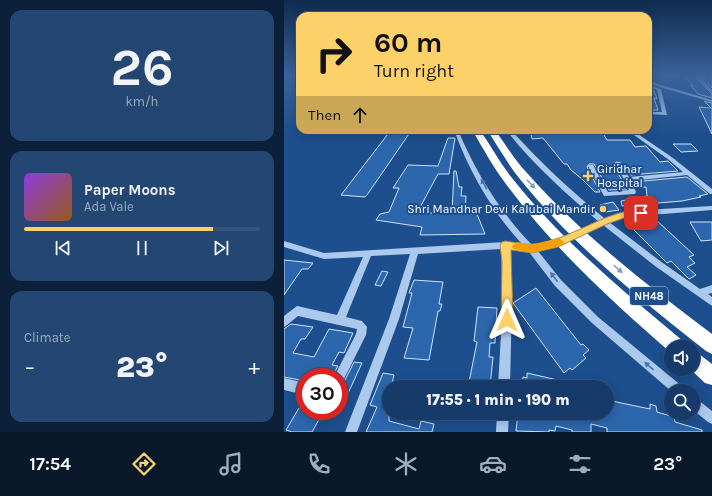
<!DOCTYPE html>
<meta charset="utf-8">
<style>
:root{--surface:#163b6a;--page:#234672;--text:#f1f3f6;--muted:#9eadc1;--line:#35557e;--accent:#fdd169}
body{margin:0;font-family:Karla,sans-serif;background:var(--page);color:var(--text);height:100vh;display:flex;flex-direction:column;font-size:15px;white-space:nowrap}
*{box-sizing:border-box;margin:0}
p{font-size:13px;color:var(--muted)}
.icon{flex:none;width:22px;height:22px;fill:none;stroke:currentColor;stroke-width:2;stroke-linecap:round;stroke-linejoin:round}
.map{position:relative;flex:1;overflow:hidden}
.side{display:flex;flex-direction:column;gap:10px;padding:10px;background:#0c203a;width:284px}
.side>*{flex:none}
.top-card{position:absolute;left:12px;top:12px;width:356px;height:122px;border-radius:12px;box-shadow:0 2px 10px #0003,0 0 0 1px var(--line);background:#fdd169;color:#111;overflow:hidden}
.controls{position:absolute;left:380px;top:340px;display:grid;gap:8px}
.controls a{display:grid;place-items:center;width:36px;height:36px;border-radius:50%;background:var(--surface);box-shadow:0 2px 10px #0003,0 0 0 1px var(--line);font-size:20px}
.speed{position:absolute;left:12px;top:368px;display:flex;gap:8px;font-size:20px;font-weight:700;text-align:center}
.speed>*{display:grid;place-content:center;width:52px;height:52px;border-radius:50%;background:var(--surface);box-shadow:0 2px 10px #0003,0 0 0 1px var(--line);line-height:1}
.speed .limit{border:6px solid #d22;background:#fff;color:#111}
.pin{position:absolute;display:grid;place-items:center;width:34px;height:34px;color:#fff;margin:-17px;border-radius:8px;box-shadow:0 2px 6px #0006}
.me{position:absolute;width:44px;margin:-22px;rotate:0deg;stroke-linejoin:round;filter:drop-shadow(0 0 3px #0008)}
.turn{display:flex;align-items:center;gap:14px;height:84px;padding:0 12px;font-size:18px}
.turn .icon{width:52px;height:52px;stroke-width:2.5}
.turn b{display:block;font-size:28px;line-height:34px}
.then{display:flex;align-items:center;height:38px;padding:0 12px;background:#0003;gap:8px;font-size:15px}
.big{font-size:30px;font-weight:800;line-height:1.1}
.side .tile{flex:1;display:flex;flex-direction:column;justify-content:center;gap:6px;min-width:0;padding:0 14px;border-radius:12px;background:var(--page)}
.side .dial{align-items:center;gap:0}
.dial b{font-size:52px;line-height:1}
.song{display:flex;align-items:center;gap:12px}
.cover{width:48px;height:48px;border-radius:6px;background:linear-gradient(135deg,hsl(270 70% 55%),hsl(30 70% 35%))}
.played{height:4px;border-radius:2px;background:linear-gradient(90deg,var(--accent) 80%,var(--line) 80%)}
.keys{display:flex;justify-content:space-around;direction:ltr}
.heat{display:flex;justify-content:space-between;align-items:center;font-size:22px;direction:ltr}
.trip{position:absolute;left:98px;top:380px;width:232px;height:40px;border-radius:20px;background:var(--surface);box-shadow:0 2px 10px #0003,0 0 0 1px var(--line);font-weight:800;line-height:40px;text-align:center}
.tabs{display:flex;height:64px;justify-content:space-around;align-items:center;background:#09182a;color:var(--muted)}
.tabs .icon{width:28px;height:28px}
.tabs .selected{color:var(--accent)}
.tabs b{font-size:18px;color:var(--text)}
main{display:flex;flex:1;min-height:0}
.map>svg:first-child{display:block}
</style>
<main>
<section class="side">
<div class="tile dial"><b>26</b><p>km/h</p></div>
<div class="tile">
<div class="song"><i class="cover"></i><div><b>Paper Moons</b><p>Ada Vale</p></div></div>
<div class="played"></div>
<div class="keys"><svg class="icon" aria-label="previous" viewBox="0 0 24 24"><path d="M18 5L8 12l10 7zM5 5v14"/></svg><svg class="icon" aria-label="pause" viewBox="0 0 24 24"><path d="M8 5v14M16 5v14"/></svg><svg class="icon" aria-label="next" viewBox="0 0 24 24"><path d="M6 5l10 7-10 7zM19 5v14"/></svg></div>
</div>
<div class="tile"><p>Climate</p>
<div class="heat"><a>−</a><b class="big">23°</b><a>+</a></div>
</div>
</section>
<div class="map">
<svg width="428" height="432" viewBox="0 0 428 432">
<rect width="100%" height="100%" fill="#1d4f8e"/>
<path fill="#2c66ac" stroke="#d0e3fa" d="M399,75H409L428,94V98L414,94L406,85L410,86Z
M416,75H426L428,77V88Z
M364,89L370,91L373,99L370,98L374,110H364Z
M420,101L428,103V134L415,107L427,108Z
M107,130L127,131L83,195L81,197L57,195Z
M246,130H317L323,140H346L351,147L362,146L376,162L384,161L394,171L346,175L337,163L332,162L330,166L343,189L325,190L310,164H305L303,167L316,192H311L299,180L287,170L283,164H280L259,138L248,139Z
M164,138H171L165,174H154L133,213H168L170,171H172L175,187H178L177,196H182L181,214H193L201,234L136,235L138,227L92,220L96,214L105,212L115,188H109L124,165L154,166Z
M389,144H407L414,151L397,152Z
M403,177L424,194L415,196L417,197L398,201L338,206L337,201L363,196L362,187L352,188L349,182Z
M329,202L335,210L321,212L316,205Z
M370,218L410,255L405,257L411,263L403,267L412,275L405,279L387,261L383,263L347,227Z
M406,222H428V240L417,241Z
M0,260L29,263L24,269H18L0,295Z
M98,271L104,272L97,286L91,285Z
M130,280L159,282L155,304H158L156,311H154L145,360L120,358L129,328L119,327L128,293H125Z
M252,288L297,345L299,344L305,350L299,355L302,358L288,370L286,368L280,373L229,303Z
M194,307L213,308L211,343H206L205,357H209L206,387H184L193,342L190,341Z
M7,324L29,327L21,339H17L9,353L30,357L45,329L69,333L60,353L55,352L48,365L54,366L48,377H21V381L0,377V329Z
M70,362L78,363L61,400L55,398V392Z
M99,373L110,375L107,387H105V421L135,429L137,421L150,424L148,432H82L93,407L86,405Z
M243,373L278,381V387H238L239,377L243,378Z
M323,400L366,409V404L372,406L373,412L390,417L391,422L418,430V432H323V428L307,424V432H288V430L272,426L271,431L265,430V432L232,431L234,413H275V415L288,418V413H323Z
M15,408L37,416L28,432H8L2,430Z"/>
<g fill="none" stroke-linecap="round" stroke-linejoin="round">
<path fill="#aac9ed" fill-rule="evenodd" d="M0,75H4L0,77Z
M410,75H414L428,90V93Z
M364,78L374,84L428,100V102L372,86L364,81Z
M364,85L377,89L383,115L364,114V112H378L373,90L364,87Z
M170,130H174C192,173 216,212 249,246L273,240L314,221C281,193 249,164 222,130H227C256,162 287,191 320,218L342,211L428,206V210L342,217L325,222L376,261L416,289L428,285V293L424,294L428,297V306L371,266L319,225L277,245L254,251L277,280L314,317L399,387L401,391H387L308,323L271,286L245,252L225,248L228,298L226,387H214L219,298L217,249L134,254L115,319L73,432H61L105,319L126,254L87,256L62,317L78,321L83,327L82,335L59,381L55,382V377H50L72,334L73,329L14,316L3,325L0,327V316L13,306L53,315L79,257L40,259L0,247V241L40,253L221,242L238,244C208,212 185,171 170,130Z
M343,130H348L389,158L428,189V194H426L403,175L347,181L352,192L351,194L320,196L304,166L305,165H309L324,192L345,190L340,179L331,165L332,164H336L345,177L399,172L385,160Z
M0,378L21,383V395L0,390Z
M409,397L413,399L428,411V424L424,422L409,410Z
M213,413H225L224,432H212Z"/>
<path fill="#fff" fill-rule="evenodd" d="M188,130H196C207,146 216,163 228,178C277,240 339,291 399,341L402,347H387V353C328,301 269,248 222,184C209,167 199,148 188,130Z
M203,130H211C222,145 231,161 244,174C298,235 363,285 428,334V354L422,351C356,299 288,244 235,178C223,163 214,146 203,130Z
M409,351L415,354L428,364V385L421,383L406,369H409Z"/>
</g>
<defs><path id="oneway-solid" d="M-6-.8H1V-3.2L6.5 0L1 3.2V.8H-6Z"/></defs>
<g fill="#4774aa">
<use href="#oneway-solid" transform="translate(200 184) rotate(-118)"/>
<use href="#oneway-solid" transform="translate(270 277) rotate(-127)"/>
<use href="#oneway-solid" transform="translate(365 366) rotate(-140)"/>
</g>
<g fill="#839ec1">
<use href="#oneway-solid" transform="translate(247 184) rotate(46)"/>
<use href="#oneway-solid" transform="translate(334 269) rotate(42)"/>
</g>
<linearGradient id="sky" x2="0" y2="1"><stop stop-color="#102b4e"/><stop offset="0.56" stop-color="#3a639b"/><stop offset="1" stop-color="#3a639b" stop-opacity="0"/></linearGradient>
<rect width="428" height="135" fill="url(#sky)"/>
<path fill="#fdd169" stroke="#a48844" d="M357,209L360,210V215L343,217L323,224L274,247L248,253L227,250L229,320L227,324L223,326L219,324L217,320L218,262L216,245L218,242L221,241C230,242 240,245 249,244C288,240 317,212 357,209Z"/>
<path fill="#f59e0b" d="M275,238L280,242L279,245L248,253L229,249L228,246L233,242L248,245Z"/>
<g fill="#fdd169" stroke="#1d4f8e" stroke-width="1.5">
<path d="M302 170h4v4h4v4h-4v4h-4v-4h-4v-4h4z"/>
<circle cx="319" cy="209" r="4"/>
</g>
<g text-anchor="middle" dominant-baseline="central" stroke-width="4" stroke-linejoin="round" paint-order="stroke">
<rect fill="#1d4f8e" stroke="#bbcadd" stroke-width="1" x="346" y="287" width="38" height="18" rx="3"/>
<g font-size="11" font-weight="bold" fill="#fff">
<text x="365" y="296">NH48</text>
</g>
<g font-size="12" fill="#fff" stroke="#1d4f8e" text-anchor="start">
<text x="313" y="169">Giridhar<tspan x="313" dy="14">Hospital</tspan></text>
<text x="311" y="209" text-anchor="end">Shri Mandhar Devi Kalubai Mandir</text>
</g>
</g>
</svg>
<div class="controls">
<a><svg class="icon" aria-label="sound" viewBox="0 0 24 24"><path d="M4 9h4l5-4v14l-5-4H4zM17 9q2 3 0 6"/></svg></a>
<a><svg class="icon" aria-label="search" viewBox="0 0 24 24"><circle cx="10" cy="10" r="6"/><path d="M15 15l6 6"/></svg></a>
</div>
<div class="speed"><div class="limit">30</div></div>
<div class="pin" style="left:357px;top:213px;background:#d93025"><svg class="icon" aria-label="arrive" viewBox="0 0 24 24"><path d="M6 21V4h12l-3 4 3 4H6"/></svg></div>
<svg class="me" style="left:223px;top:320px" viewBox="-20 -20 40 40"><path d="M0-17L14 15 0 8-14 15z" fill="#fdd169" stroke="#fff" stroke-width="4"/></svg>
<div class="trip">17:55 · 1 min · 190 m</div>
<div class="top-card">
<div class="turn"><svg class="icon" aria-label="right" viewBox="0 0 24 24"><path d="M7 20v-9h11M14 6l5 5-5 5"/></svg><div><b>60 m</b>Turn right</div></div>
<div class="then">Then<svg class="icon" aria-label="ahead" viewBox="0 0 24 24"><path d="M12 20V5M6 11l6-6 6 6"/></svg></div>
</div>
</div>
</main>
<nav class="tabs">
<b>17:54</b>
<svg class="icon selected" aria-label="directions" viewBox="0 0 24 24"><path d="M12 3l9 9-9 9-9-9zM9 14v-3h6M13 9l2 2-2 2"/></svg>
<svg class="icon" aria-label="music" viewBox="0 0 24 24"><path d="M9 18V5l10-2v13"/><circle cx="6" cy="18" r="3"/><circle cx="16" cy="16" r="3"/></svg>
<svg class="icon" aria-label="phone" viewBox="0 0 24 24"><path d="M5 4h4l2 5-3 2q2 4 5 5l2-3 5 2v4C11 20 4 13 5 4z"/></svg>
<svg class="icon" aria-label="climate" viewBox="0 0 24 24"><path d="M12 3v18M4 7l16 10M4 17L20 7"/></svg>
<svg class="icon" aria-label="car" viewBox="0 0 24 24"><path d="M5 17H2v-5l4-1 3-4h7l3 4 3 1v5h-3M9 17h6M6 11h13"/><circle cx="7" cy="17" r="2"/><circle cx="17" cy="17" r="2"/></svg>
<svg class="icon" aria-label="filters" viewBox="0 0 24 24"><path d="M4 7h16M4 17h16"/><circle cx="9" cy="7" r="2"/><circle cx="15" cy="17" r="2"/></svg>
<b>23°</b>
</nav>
